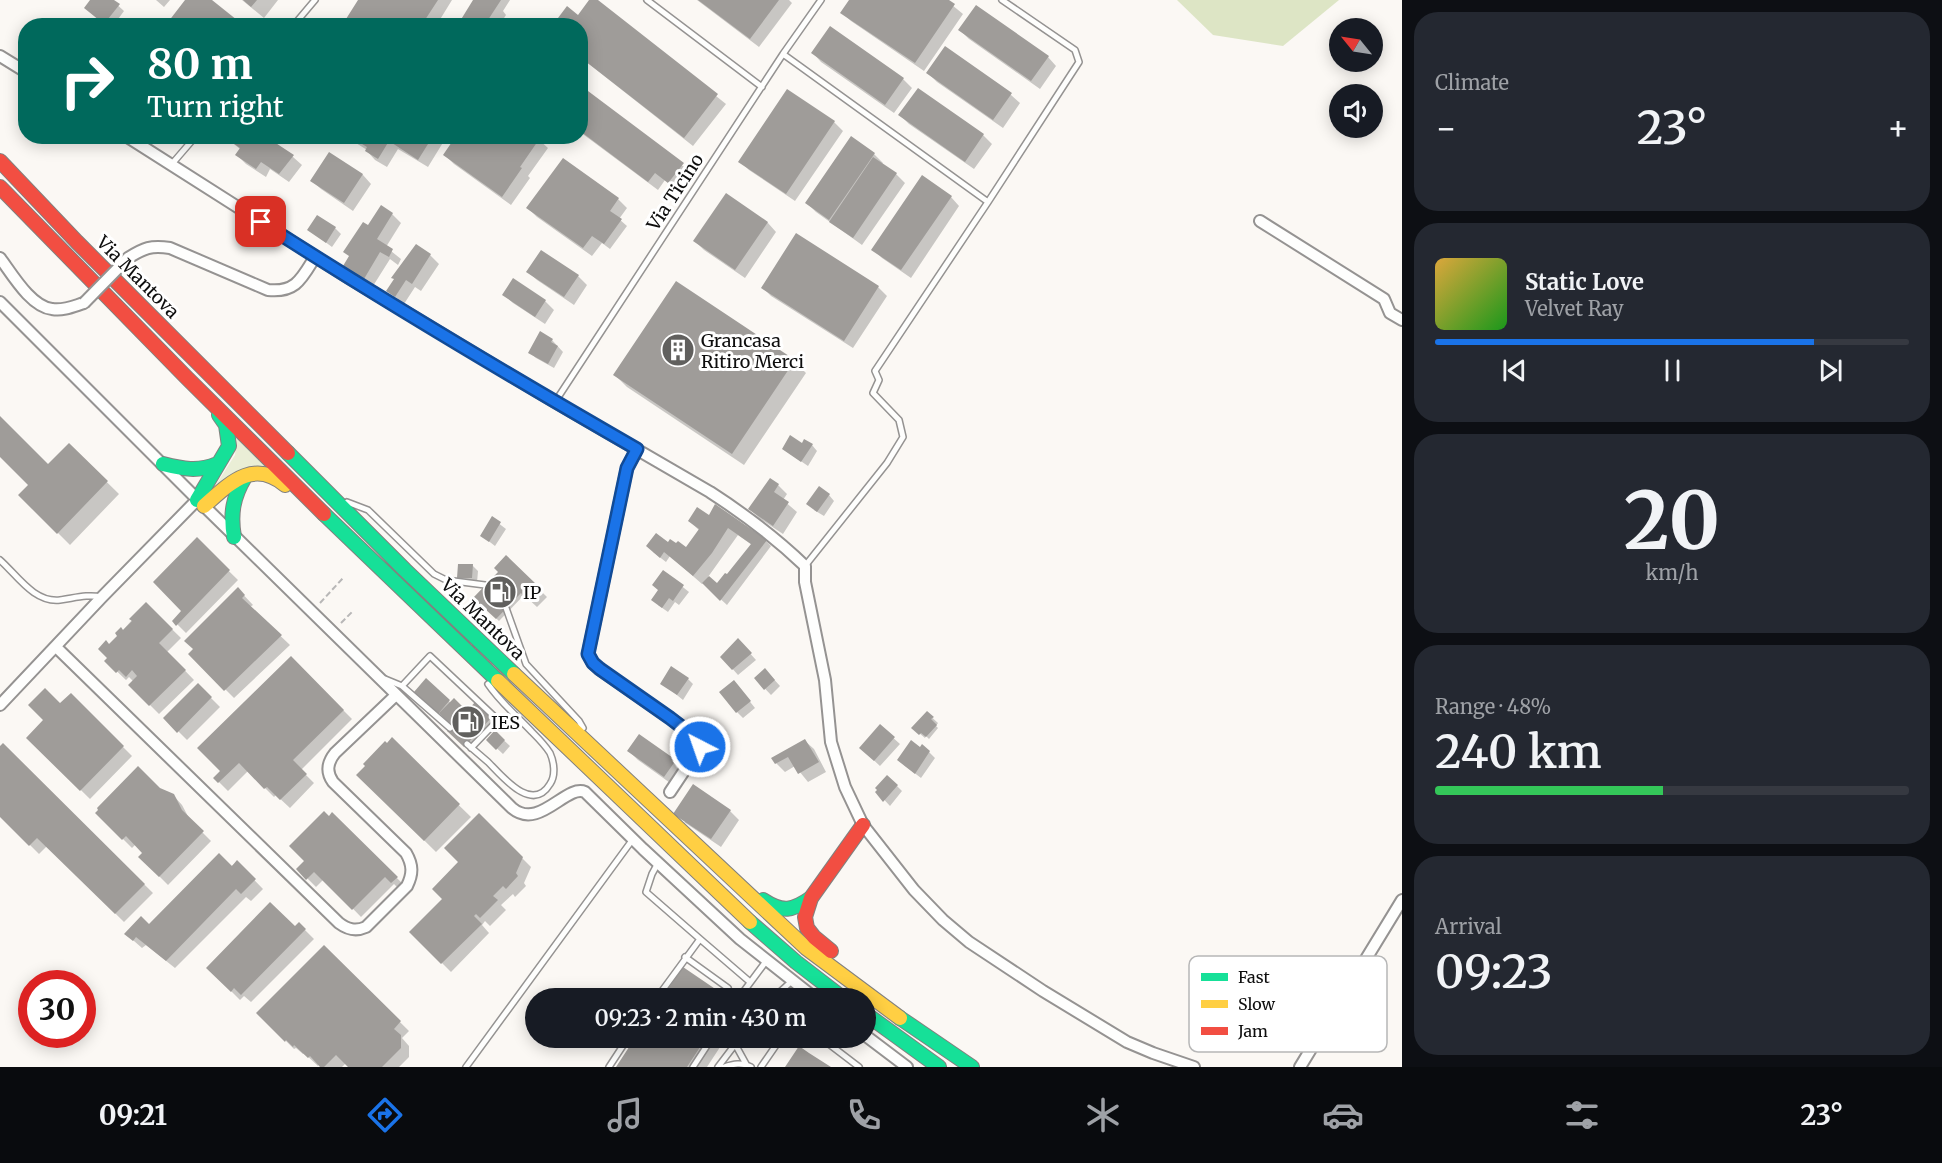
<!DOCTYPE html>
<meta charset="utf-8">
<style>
:root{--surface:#171b24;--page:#242831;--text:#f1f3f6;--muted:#9ea1a6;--line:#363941;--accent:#1a73e8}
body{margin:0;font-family:Merriweather,serif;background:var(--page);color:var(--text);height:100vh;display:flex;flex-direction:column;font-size:22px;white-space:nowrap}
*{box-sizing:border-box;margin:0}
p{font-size:20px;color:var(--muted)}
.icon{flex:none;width:33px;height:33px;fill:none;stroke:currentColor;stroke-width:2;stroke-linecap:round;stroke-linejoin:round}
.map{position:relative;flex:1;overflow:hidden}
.panel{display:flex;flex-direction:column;gap:12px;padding:12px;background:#0d0f14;width:540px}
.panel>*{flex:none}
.hud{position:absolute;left:18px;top:18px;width:570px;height:126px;border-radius:24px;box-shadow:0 3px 15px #0003;background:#00695c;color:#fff;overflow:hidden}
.needle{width:39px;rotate:300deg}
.controls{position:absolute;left:1329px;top:18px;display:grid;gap:12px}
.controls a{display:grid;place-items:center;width:54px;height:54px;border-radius:50%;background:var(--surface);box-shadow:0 3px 15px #0003;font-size:30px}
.speed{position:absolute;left:18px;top:970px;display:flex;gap:12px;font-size:30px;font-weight:700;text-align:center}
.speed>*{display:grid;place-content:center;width:78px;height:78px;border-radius:50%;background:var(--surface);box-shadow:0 3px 15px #0003;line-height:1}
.speed .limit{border:9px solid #d22;background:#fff;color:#111}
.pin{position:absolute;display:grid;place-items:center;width:51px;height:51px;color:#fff;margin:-26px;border-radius:12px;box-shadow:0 3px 9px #0006}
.me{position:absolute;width:66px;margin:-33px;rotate:319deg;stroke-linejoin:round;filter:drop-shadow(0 0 4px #0008)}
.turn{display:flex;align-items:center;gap:21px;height:126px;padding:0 30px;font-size:27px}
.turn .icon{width:78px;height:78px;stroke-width:2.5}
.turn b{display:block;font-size:42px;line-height:51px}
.big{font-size:45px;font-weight:600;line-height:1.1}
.panel .card{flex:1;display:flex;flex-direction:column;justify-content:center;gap:9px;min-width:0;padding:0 21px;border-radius:24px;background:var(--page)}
.panel .dial{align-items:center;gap:0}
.dial b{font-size:78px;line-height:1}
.song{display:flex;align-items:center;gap:18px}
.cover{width:72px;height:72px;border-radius:9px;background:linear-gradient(135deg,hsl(40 70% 55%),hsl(120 70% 35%))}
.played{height:6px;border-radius:3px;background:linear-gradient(90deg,var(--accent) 80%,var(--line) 80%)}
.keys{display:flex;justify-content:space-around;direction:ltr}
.heat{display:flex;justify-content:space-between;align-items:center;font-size:33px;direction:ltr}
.charge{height:9px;border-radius:4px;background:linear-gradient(90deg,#34c759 48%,var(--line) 0)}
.trip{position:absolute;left:525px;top:988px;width:351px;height:60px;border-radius:30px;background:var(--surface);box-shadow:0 3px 15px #0003;font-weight:600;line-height:60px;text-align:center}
.tab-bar{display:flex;height:96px;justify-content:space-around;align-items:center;background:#090b0e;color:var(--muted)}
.tab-bar .icon{width:42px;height:42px}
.tab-bar .active{color:var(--accent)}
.tab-bar b{font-size:27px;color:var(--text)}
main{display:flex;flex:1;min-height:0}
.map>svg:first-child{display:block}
</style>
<main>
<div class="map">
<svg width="1402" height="1067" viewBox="0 0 1402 1067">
<rect width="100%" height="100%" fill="#fbf8f4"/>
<path fill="#eaeed6" d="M237,436L268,467L212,491L235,455Z"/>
<path fill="#dde5c5" d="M1177,0H1339L1283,46L1213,35Z"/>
<path fill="#0003" fill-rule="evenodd" d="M92,0H112L124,11L113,26H106L91,13Z
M156,0H170L164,7Z
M242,0H278L264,18Z
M360,0H452L436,26H355L348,19Z
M475,0H510L503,11L506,15L499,26H459Z
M591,0H596L726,104L693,146L580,57V26L578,17Z
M697,0H789L792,3L759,47Z
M851,0H946L963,14L924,71L851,21L842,13Z
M960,30L1048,57L1056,66L1040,89L969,39Z
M945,48L1011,95L1020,103L1003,128L937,82L928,73Z
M813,53L903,79L912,88L894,113L821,62Z
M580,87L688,170L675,188L665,180L658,190L580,132Z
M900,115L983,135L992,144L974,169L909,124Z
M834,122L843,131L795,201L749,170L740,161Z
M224,136H263L293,157L302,165L289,182L270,169L266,177L246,164L237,155L240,149Z
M345,136H447L428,167L398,149L387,167L375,160L367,151V150Z
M535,136L548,148L528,176L530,178L511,205L454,164L445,155Z
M330,154L363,175L371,184L353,211L321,189L312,181Z
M874,154L883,163L882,164L896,174L905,183L862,245L816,212L807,203Z
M726,195L768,223L776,232L745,278L704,250L695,241Z
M951,197L959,206L911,278L882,258L873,249Z
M618,199L627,208L619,219L627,226L610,249L602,243L592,256L537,217L528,208Z
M392,214L401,223L386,247L401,259L398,265L390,259L373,286L353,275L345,266L369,228Z
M335,228L341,234L332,247L309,230Z
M430,255L439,264L421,291L415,287L404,304L388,291Z
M528,272L578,276L587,285L574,305L537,280Z
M878,287L887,296L853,348L771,296L763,288Z
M504,295L545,301L554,310L545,324L513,303Z
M552,340L563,352L554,368L536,358L530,353Z
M794,361L806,373L744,465L627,387L615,375Z
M0,418L48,466L69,445L119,494L70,545L20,495L30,485L0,455Z
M802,445H812L817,451L808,466L783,449Z
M778,485L787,494L783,500L797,512L783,534L759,518L750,509Z
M829,495L834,501L824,516L814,510Z
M709,517L766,541L771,546L727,605L703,583L702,584L670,556L666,562L653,552L668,544L686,549L700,531L689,521ZM738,535L752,545L727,576L717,586L708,577Z
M493,519L506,529L495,546L482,536Z
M197,540L238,580L186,633L174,621L184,611Z
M506,557L547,597L537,607L524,595L499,621L475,598L500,572Z
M472,565L478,571L477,583H465L459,577Z
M664,572L689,592L679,605L675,602L668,612L658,605L659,590Z
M238,589L253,605L250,607L290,645L234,698L190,654Z
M146,604L181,638L167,652L194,680L159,714L130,685L134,682L129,677L126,680L106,661L109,658V646Z
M738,640L756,660L738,675L722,657Z
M291,658L352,719L301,770L314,783L290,808L276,795L274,797L248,771L228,791L215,778L222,771Z
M771,676L780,686L771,695L756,679Z
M688,679L693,684L683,700L662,683Z
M426,681L451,703L467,713L476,704L494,721L467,748L449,731L454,726L428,704Z
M198,685L220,707L187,740L165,718Z
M739,688L755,708L743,718L737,712Z
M71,695L132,756L90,799L28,738Z
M927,713L938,723L936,726L938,728L929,739L926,736L925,738L913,728Z
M880,726L900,744L880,766L866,753Z
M495,732L510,746L503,754L488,740Z
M640,736L675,761L684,770L673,785L638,760L629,751Z
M392,740L471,817L436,852L358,775Z
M805,741L814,749L826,772L808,782L795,766L785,772L776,763Z
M3,745L153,893L124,922L47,846L39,854L0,815V748Z
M929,752L935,758L921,778L904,765Z
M897,786L902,791L890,806L877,792Z
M159,789L173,795L182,805L190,820L211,841L168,885L140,857L144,853L136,844L132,848L97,813Z
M730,811L739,820L721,847L684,822Z
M332,814L405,886L401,891L394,884L361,917L324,879L316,887L298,869L306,861Z
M479,815L531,867L524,883L526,886L515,897L513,894L501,905L506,910L490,926L485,921L482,925L489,933L451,972L411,932L445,899Z
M237,862L263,889L251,901L246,897L175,968L146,945L142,948L126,934L149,926Z
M299,924L314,939L251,1002L244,996L240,1000L208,968L295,928Z
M324,947L409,1031L402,1038L409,1046V1057L399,1067H350L346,1063L342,1067H322L319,1064L318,1066L304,1053L303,1054L296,1048L294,1049L258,1013Z
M637,1038H726L707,1067H618Z"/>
<path fill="#9f9c99" d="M90,0H114L120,4L104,24L84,8Z
M185,0H212L237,20L233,26H165Z
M243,0H257L251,7Z
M358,0H438L421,26H356L346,19Z
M473,0H501L486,23L490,26H457Z
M589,0H598L718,94L684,138L580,57V26H552L567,6L578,15Z
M698,0H779L750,39Z
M849,0H949L955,4L915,63L840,13Z
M976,5L1049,56L1031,81L958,30Z
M830,26L904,78L885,105L811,53Z
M945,46L1012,93L993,120L926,73Z
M580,85L684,163L668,183L655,173L648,182L580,131Z
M918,88L984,134L965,162L898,115Z
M787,89L835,121L786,194L738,162Z
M223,136H265L294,155L279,174L261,162L256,169L235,155L240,148Z
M349,136H433L418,160L389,141L378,159L365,151L367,147Z
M456,136H538L540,138L520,167L522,168L502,197L443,155Z
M851,136L875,153L829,220L805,203Z
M329,152L363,174L344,203L310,181Z
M873,157L897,173L853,238L829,222Z
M563,158L619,198L610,211L622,219L604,244L592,236L583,248L526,208Z
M922,175L952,196L901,270L871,250Z
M726,193L768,222L735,270L693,241Z
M381,205L393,213L377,239L393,249L389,257L380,252L364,279L343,266L349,256L343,252L363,222L368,225Z
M317,215L336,227L326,243L307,230Z
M796,233L879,286L844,341L761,288Z
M416,244L431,254L412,284L406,280L395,297L386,291L394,279L391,278Z
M541,250L579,275L564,297L526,272Z
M513,278L546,300L535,317L502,295Z
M676,281L795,360L732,454L613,375Z
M540,331L553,339L551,342L558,346L548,364L528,353Z
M0,416L48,464L69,443L108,481L57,534L18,495L28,485L0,457Z
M790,435L802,443L804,439L813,444L801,462L782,449Z
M770,478L779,484L774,492L789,502L773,526L748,509Z
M819,486L830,494L817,512L806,504Z
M715,504L767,540L720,601L702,583L709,576L717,583L725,573L727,574L751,544L728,528L712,553L693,576L664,552L660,558L646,546L656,533L668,542L670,539L676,543L678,541L686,547L699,529L688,521L697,507L709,515Z
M492,516L501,522L489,542L480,536Z
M197,537L230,570L176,626L172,621L181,611L153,582Z
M506,555L536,584L524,597L521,593L496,619L473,598L498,572L494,568Z
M458,564H473L472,578H457Z
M663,570L684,585L673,601L669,598L662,608L651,600L658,590L652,585Z
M238,587L245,595L242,598L282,635L224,691L188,654L193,649L184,641Z
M146,602L173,629L159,643L186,670L149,706L128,685L137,676L132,670L126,677L119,670L116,673L104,661L107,658L98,649L106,640L109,644L117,636L115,633L121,627L123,630L132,621L129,619Z
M738,638L752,653L732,670L720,657Z
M291,656L344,710L293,760L307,774L280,800L267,787L264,789L239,763L218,783L213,778L220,771L197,748Z
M671,666L689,678L677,695L660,684Z
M765,668L775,680L764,690L754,678Z
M426,678L450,700L438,714L414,692Z
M734,680L751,701L736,713L719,692Z
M198,683L212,697L177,733L163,718Z
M45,688L60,703L71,693L124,746L80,791L26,738L43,720L28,705Z
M454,698L467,711L476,701L492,717L464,747L447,731L452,726L439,713Z
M927,711L934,717L931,719L937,725L926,737L921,733L919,735L911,728Z
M880,724L895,737L874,761L859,748Z
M495,730L505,740L496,750L486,740Z
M639,734L676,760L664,777L627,751Z
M392,737L460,804L424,841L356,775L365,766L363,764L385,741L387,743Z
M805,739L819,762L798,774L788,757L775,764L771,758Z
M911,740L920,747L922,744L930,751L915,774L897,760Z
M3,743L145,884L115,914L37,838L29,846L0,817V746Z
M138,766L160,788L174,794L182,810L204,831L159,877L138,857L142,853L126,836L122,840L95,813L98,810L97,808Z
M887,775L898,785L883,802L875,792L877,790L875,788Z
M693,784L731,810L711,839L673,814Z
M324,811L329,816L332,812L398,877L391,883L385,877L352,910L314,872L306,880L296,869L304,861L289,846Z
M479,813L523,857L516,873L518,876L506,889L503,886L493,896L498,900L480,918L476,914L474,916L482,924L441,964L409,932L442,899L432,889L458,862L444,848Z
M219,853L232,866L237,860L256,879L241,894L236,889L166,961L136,937L133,941L124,934L141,916L149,924Z
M270,902L295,926L299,922L306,929L241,995L234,988L231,992L206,968Z
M324,945L401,1021L394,1029L401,1035V1048L382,1067H348L336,1055L324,1067H320L310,1056L308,1058L294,1045L293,1047L286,1040L285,1042L256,1013Z
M683,967L730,999H661Z
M635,1038H706L687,1067H616Z
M799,1046L809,1053L831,1067H785Z"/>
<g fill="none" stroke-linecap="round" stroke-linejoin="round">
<defs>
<path id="lane" d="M647,0L762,87
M293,26L315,0
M783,54L988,202
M171,165L196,136
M555,402L783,54L821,0
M347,502L368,510L434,574L446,580L485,585
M0,560C17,575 34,603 60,600C75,598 87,594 102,597
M805,566L887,463L903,437L899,420L873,393L879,380L875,371L988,202L1079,62L1075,50L1002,0
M506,608L526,664L579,721L583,728
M385,679L402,686L450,728
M402,686L430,656L498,720L471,748
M467,744C474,750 481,756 488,762C502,776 532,814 550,784C556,775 554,762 550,753C545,745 538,738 532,732C517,716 500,702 488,684
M658,863L652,874L646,892L700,939
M685,957L728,988
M656,999L700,939L750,982
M738,999L767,960
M772,999L793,980
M821,1038L859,1067
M735,1044L746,1064
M466,1067L633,839
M609,1067L628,1038
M693,1067L712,1038
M718,1067L740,1038
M724,1067C733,1064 742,1062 751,1067
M761,1067L781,1038"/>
<path id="street" d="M0,56L26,72
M126,136L349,278L555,402L710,492C744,514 776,538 805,566V582L825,680L831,742L845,787L863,825L914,890L943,920L969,942L1043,991L1127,1042L1153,1053L1194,1067
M1260,221L1384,299L1390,313L1402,320
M0,258C12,274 31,307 52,309C64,311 74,306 84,303
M128,258C144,248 151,245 170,248L268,290C296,293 302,278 315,257
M0,302L204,506L512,808C539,831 566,784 585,792L643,849L740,939L816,999
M637,449L627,468L588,654L593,663L599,669L670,718L700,741V747L670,792
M56,647L339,923C347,929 355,932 366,927L407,886C413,874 413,865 406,853L333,782C326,772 327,763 335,753L396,695
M0,705L102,597L197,500
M866,1036L907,1067
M1300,1067L1402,900"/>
<path id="fast" d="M288,453L405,570L514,674
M163,464C183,469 198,472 217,464
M197,500L229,446L226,425L219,415
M324,514L498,681
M234,537C230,514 233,497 245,477
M763,900C783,913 792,911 811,898
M750,922L796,962L844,999
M866,1014L939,1067
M900,1018L972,1067"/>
<path id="slow" d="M204,506C229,484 253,458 285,485
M514,674L806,948L900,1018
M498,681L750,922"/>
<path id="jam" d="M0,161L77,242L288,453
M0,187L187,378L324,514
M831,951L814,937L807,928L805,917L811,898L863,825"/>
</defs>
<use href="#lane" stroke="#959392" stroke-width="8"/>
<use href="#street" stroke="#959392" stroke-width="14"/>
<use href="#fast" stroke="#82817f" stroke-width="16"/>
<use href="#slow" stroke="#82817f" stroke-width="16"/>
<use href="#jam" stroke="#82817f" stroke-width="16"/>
<path stroke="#b8b7b7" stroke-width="2" stroke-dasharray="6 3" stroke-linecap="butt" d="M320,603L343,578
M341,623L352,612"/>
<use href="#lane" stroke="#fefefd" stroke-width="5"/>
<use href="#street" stroke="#fefefd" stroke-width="10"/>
<use href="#fast" stroke="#16e098" stroke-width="14"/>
<use href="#slow" stroke="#ffcf43" stroke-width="14"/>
<use href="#jam" stroke="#f24e42" stroke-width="14"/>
<defs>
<path id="street-bridge" d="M84,303L128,258"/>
</defs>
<use href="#street-bridge" stroke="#959392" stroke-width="14" stroke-linecap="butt"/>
<use href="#street-bridge" stroke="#fefefd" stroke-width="10"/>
</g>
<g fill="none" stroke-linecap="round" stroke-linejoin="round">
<defs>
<path id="route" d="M261,222C384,301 510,376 637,449L627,468L588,654L593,663L600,669L670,718L700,741V747"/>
</defs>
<use href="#route" stroke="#114b97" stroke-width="15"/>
<use href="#route" stroke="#1a73e8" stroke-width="10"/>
</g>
<defs>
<symbol id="building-disc" viewBox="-11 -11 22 22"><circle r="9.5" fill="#61605e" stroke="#fff"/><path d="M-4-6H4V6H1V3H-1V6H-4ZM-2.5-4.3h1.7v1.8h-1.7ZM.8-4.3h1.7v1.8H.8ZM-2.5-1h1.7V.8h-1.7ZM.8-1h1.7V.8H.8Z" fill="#fff"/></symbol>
<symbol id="fuel-disc" viewBox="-11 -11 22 22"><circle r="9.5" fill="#61605e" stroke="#fff"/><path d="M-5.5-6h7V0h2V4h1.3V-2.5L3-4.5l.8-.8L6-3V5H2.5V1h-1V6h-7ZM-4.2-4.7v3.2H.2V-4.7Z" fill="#fff"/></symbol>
</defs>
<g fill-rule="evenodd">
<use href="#building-disc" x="659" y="331" width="38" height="38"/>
<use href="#fuel-disc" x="481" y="573" width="38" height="38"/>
<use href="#fuel-disc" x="449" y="703" width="38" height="38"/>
</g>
<g text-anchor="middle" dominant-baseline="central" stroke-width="6" stroke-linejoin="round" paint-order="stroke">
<g font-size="18" fill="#0e0e0e" stroke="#fff">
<text transform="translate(675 192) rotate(-57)">Via Ticino</text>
<text transform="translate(138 277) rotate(45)">Via Mantova</text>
<text transform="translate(483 619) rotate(44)">Via Mantova</text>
</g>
<g font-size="18" fill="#0e0e0e" stroke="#fff" text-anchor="start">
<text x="701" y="340">Grancasa<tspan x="701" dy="21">Ritiro Merci</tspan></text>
<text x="523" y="592">IP</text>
<text x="491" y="722">IES</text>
</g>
</g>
<rect x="1189" y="956" width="198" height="96" rx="9" fill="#fff" stroke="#b7b7b7" stroke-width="1.5"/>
<rect x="1201" y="973" width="27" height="8" fill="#16e098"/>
<rect x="1201" y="1000" width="27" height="8" fill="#ffcf43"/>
<rect x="1201" y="1027" width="27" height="8" fill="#f24e42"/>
<g font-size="16" fill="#0e0e0e">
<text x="1238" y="983">Fast</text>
<text x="1238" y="1010">Slow</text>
<text x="1238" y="1037">Jam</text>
</g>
</svg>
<div class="controls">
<a><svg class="needle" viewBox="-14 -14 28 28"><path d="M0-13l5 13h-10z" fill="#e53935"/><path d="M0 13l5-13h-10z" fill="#9ea1a6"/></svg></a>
<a><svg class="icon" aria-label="sound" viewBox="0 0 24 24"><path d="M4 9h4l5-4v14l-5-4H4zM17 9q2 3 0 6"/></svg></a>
</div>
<div class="speed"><div class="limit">30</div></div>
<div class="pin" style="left:261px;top:222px;background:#d93025"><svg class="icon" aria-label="arrive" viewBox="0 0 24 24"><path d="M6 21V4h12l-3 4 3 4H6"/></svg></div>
<svg class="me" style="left:700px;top:747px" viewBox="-20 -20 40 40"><circle r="17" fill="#1a73e8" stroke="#fff" stroke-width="3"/><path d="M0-11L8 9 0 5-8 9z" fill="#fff"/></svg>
<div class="trip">09:23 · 2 min · 430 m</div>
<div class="hud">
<div class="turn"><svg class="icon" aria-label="right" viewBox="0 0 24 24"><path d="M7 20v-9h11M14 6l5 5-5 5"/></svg><div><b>80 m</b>Turn right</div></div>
</div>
</div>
<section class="panel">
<div class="card"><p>Climate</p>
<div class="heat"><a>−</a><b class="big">23°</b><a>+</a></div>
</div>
<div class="card">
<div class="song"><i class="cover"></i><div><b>Static Love</b><p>Velvet Ray</p></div></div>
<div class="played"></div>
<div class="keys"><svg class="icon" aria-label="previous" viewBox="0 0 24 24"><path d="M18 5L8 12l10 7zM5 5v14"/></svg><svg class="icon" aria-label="pause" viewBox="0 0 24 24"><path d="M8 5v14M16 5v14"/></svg><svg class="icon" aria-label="next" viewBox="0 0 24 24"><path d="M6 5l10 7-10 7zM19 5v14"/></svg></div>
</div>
<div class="card dial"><b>20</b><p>km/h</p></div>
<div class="card"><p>Range · 48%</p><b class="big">240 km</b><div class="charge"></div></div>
<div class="card"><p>Arrival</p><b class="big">09:23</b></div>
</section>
</main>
<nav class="tab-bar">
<b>09:21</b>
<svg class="icon active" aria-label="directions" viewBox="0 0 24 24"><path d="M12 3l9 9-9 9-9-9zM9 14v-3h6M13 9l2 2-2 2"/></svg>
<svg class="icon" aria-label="music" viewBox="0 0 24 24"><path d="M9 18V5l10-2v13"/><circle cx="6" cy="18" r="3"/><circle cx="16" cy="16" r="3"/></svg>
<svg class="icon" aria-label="phone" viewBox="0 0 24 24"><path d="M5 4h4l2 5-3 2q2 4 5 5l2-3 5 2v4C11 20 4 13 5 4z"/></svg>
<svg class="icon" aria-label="climate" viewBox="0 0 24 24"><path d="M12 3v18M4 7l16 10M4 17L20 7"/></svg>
<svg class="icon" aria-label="car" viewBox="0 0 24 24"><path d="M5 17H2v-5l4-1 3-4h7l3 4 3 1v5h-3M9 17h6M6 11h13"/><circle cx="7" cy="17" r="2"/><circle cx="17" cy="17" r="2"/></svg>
<svg class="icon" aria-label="filters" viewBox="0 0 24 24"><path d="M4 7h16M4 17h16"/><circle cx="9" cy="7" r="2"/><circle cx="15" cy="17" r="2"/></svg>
<b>23°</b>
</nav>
